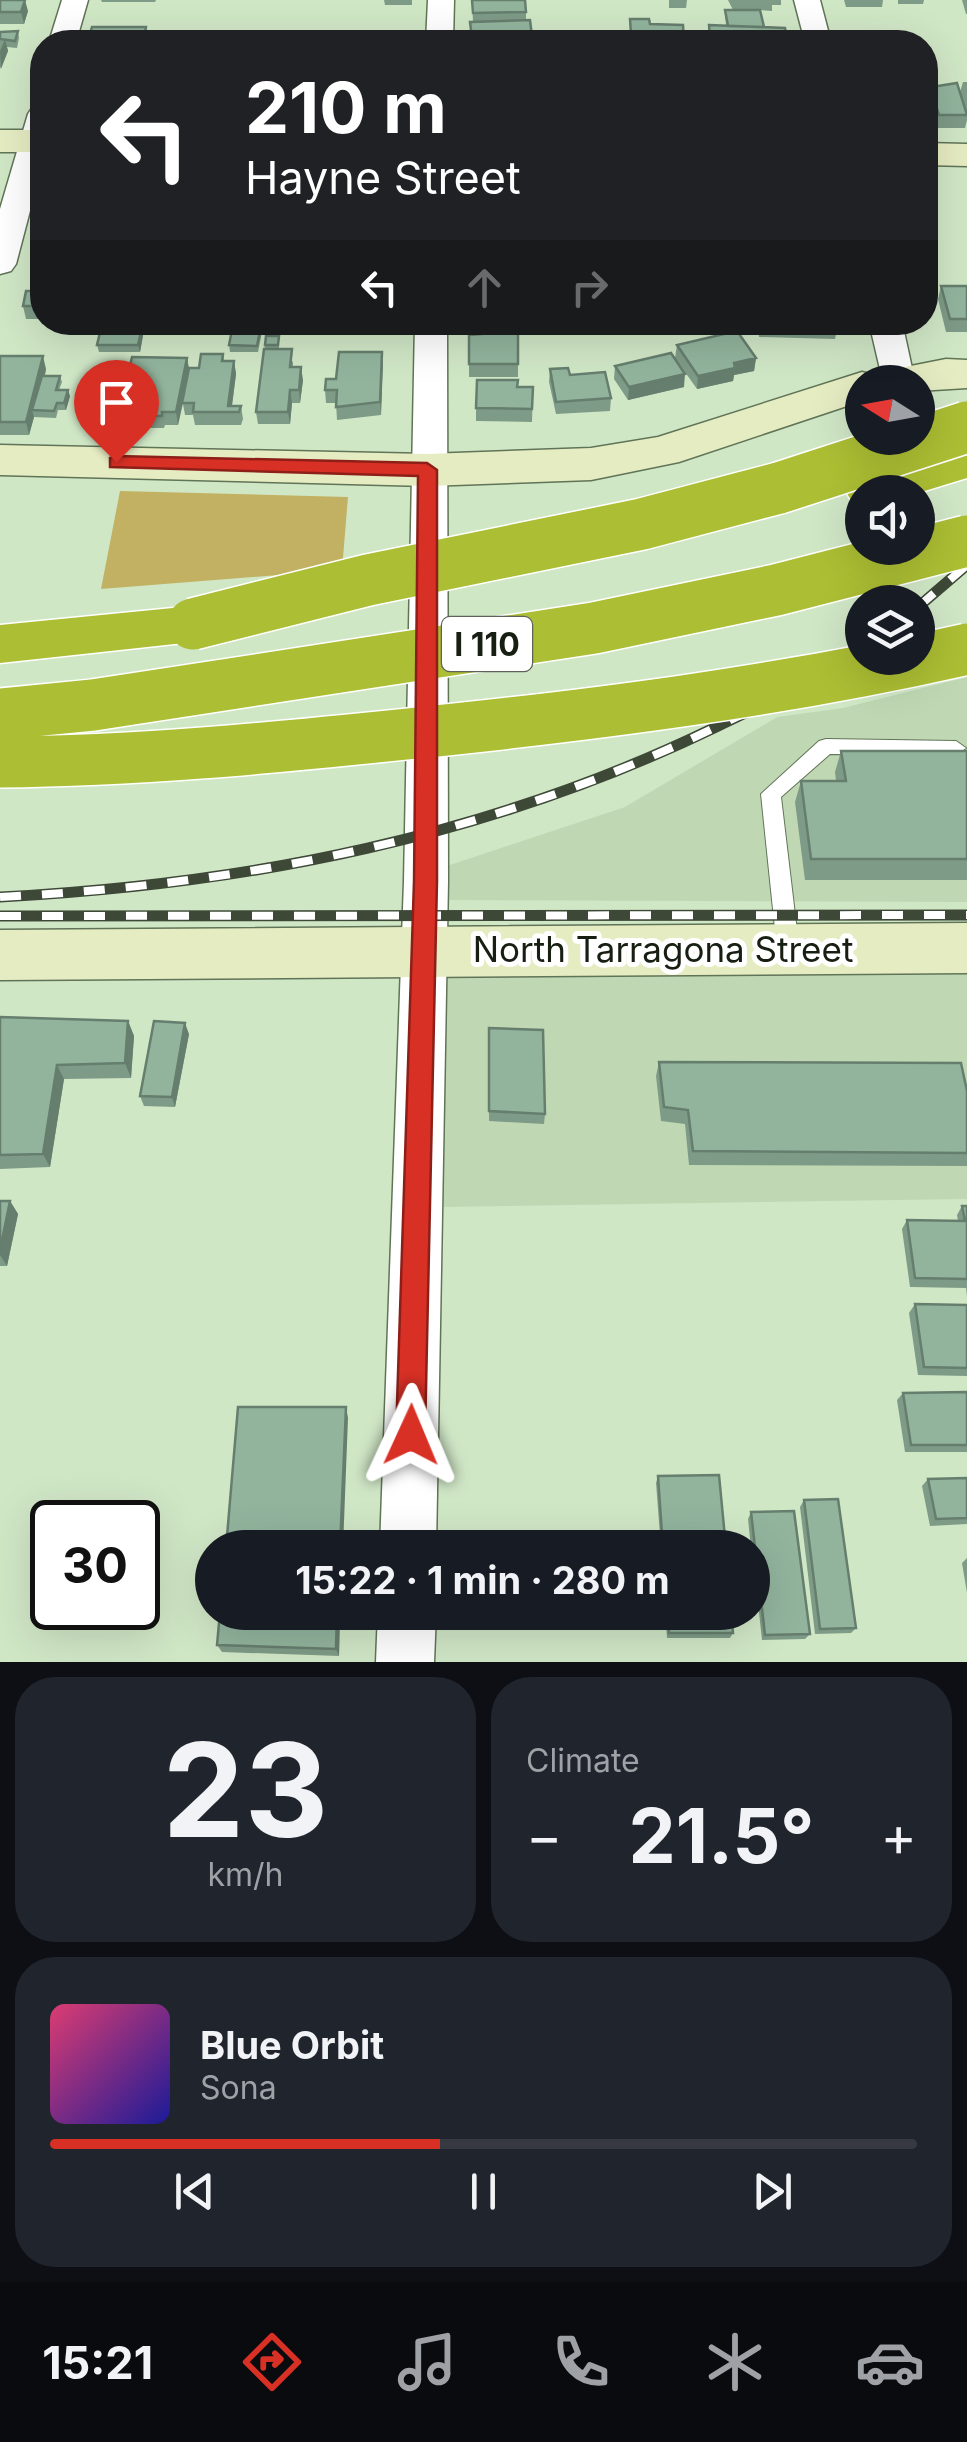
<!DOCTYPE html>
<meta charset="utf-8">
<style>
:root{--surface:#171b24;--page:#20242c;--text:#f1f3f6;--muted:#9ea1a6;--line:#363941;--accent:#d93025}
body{margin:0;font-family:Inter,sans-serif;background:var(--page);color:var(--text);height:100vh;display:flex;flex-direction:column;font-size:38px;white-space:nowrap}
*{box-sizing:border-box;margin:0}
p{font-size:32px;color:var(--muted)}
.icon{flex:none;width:55px;height:55px;fill:none;stroke:currentColor;stroke-width:2;stroke-linecap:round;stroke-linejoin:round}
.map{position:relative;height:1662px;overflow:hidden}
.panel{display:flex;flex-direction:column;gap:15px;padding:15px;background:#0d0f14;flex:1}
.panel>*{flex:none}
.banner{position:absolute;left:30px;top:30px;width:908px;height:305px;border-radius:40px;box-shadow:0 10px 40px #0002;background:#202124;color:#fff;overflow:hidden}
.needle{width:65px;rotate:281deg}
.tools{position:absolute;left:845px;top:365px;display:grid;gap:20px}
.tools a{display:grid;place-items:center;width:90px;height:90px;border-radius:50%;background:var(--surface);box-shadow:0 10px 40px #0002;font-size:50px}
.speed{position:absolute;left:30px;top:1500px;display:flex;gap:20px;font-size:50px;font-weight:700;text-align:center}
.speed>*{display:grid;place-content:center;width:130px;height:130px;border-radius:50%;background:var(--surface);box-shadow:0 10px 40px #0002;line-height:1}
.speed .limit{border:5px solid #111;border-radius:15px;background:#fff;color:#111}
.pin{position:absolute;display:grid;place-items:center;width:85px;height:85px;color:#fff;margin:-102px -42px;border-radius:50% 50% 50% 0;rotate:-45deg;box-shadow:0 0 10px #0007}
.pin .icon{rotate:45deg}
.me{position:absolute;width:110px;margin:-55px;rotate:1deg;stroke-linejoin:round;filter:drop-shadow(0 0 8px #0008)}
.turn{display:flex;align-items:center;gap:35px;height:210px;padding:0 50px;font-size:45px}
.turn .icon{width:130px;height:130px;stroke-width:2.5}
.turn b{display:block;font-size:70px;line-height:85px}
.lanes{display:flex;align-items:center;height:95px;padding:0 50px;background:#0003;justify-content:center;gap:50px;direction:ltr}
.lanes .off{opacity:.35}
.big{font-size:75px;font-weight:700;line-height:1.1}
.panel .widget{flex:1;display:flex;flex-direction:column;justify-content:center;gap:15px;min-width:0;padding:0 35px;border-radius:40px;background:var(--page)}
.panel .dial{align-items:center;gap:0}
.dial b{font-size:130px;line-height:1}
.song{display:flex;align-items:center;gap:30px}
.cover{width:120px;height:120px;border-radius:15px;background:linear-gradient(135deg,hsl(340 70% 55%),hsl(240 70% 35%))}
.played{height:10px;border-radius:5px;background:linear-gradient(90deg,var(--accent) 45%,var(--line) 45%)}
.keys{display:flex;justify-content:space-around;direction:ltr}
.heat{display:flex;justify-content:space-between;align-items:center;font-size:55px;direction:ltr}
.panel .tiles{flex:1;display:grid;gap:15px;grid-template-columns:1fr 1fr}
.widget:last-child{grid-column:span 2}
.trip{position:absolute;left:195px;top:1530px;width:575px;height:100px;border-radius:50px;background:var(--surface);box-shadow:0 10px 40px #0002;font-weight:700;line-height:100px;text-align:center}
.tabs{display:flex;height:160px;justify-content:space-around;align-items:center;background:#090b0e;color:var(--muted)}
.tabs .icon{width:70px;height:70px}
.tabs .current{color:var(--accent)}
.tabs b{font-size:45px;color:var(--text)}
.map>svg:first-child{display:block}
</style>
<div class="map">
<svg width="967" height="1662" viewBox="0 0 967 1662">
<rect width="100%" height="100%" fill="#d0e7c6"/>
<path fill="#bfd8b3" d="M967,677V902L447,900V866L625,807L777,717L843,708Z
M967,964V1199L441,1207L444,966Z"/>
<path fill="#c2b163" d="M120,491L348,497L342,570L101,589Z"/>
<g fill="none" stroke-linecap="round" stroke-linejoin="round">
<defs>
<path id="lane" d="M826,739L956,741L966,748L956,755L830,754L781,797L799,948L795,954L788,957L781,954L777,948L761,794L819,741Z"/>
<path id="street" d="M62,0H88L76,42H49Z
M428,0H454L453,42H426Z
M794,0H820L831,42H805Z
M42,105V165L16,264L11,271L0,274V209L28,114L32,108Z
M415,322H447L448,881L436,1548H380L404,881Z
M869,322H902L915,382H883Z
M378,1612H436L434,1662H376Z"/>
<path id="secondary" d="M0,130H42V152H0Z
M925,143L967,144V166L925,165Z
M946,359L967,360V388L918,391V382H862V401L679,462L591,480L427,486L0,475V445L427,454L591,448L658,437L862,372L870,374Z
M967,923V973L0,980V930Z"/>
<path id="highway" d="M967,447V478L918,493L862,492V506L853,503L846,492L853,481Z
M193,606L211,611L218,624L211,637L193,642L0,663V625Z"/>
</defs>
<use href="#lane" stroke="#607457" stroke-width="2"/>
<use href="#street" stroke="#607457" stroke-width="3"/>
<use href="#secondary" stroke="#607457" stroke-width="3"/>
<use href="#highway" stroke="#fff" stroke-width="3"/>
<use href="#lane" fill="#fff" fill-rule="evenodd"/>
<use href="#street" fill="#fff" fill-rule="evenodd"/>
<use href="#secondary" fill="#e6ecc2" fill-rule="evenodd"/>
<use href="#highway" fill="#acbe33" fill-rule="evenodd"/>
<defs>
<path id="rail" d="M918,607L967,565
M0,897C250,884 489,837 716,727C766,703 817,680 862,648
M0,916L967,915"/>
</defs>
<use href="#rail" stroke="#3d4837" stroke-width="11"/>
<use href="#rail" stroke="#fff" stroke-width="8" stroke-dasharray="21" stroke-linecap="butt"/>
<defs>
<path id="highway-bridge" d="M193,624L368,580L642,524L779,488L967,427
M0,714L93,705L594,628L776,590L967,541
M0,762C136,761 271,748 407,734C595,715 782,691 967,649"/>
</defs>
<use href="#highway-bridge" stroke="#fff" stroke-width="54" stroke-linecap="butt"/>
<use href="#highway-bridge" stroke="#acbe33" stroke-width="51"/>
</g>
<path fill="#7e9b87" d="M0,0L28,11L24,24H0Z
M101,0H156L155,2H102Z
M384,0H412V5H385Z
M472,0L526,12V20L532,36V42H471L470,22H473Z
M669,0H687L686,8H669Z
M728,0H781V5H772V11L760,10L764,27L787,38L786,42H708L709,25H726L725,10H733Z
M844,0H883L882,7H846Z
M898,0H924L923,4H898Z
M962,0H967V14H966Z
M630,19L650,24L683,25L684,42H630Z
M146,27L148,34L146,42H82L89,38Z
M18,31L19,38L17,48L7,47L8,51L0,69V32Z
M963,82H967V120L965,128H936L931,112H925V88L960,92Z
M42,224V281H37L33,268L36,256L34,250Z
M941,286H967V332H946L938,299Z
M42,291V319H26L23,306Z
M340,322H391L390,329L340,328Z
M758,322H838V326L835,339L759,337Z
M144,330L140,352H99L97,345Z
M518,331V377H469V335Z
M262,332L258,352H230L229,345Z
M279,336V349L293,362V367L303,380L300,403H292L290,424H258L256,412L265,345Z
M677,345L756,358L754,371L734,375L733,381L697,389L675,358Z
M382,352L381,415L337,420L336,403H326L325,390L336,379Z
M223,354L224,361H234L236,374L232,406H241L243,419L241,425H195L193,415H185L183,404L178,425H165L164,428H121L118,415L187,358L189,368H199Z
M0,356L46,369L45,376H60L62,382L59,390L70,396L66,410H58L56,418L34,417L29,435H0Z
M615,366L684,387L628,400L614,379Z
M550,369L611,398L610,411L556,414L549,382Z
M517,387H533L532,422L476,421V408Z
M841,751H967V880H805L795,802L801,781H836L835,772Z
M0,1017L128,1021L134,1036L131,1078L64,1079L50,1167L0,1169Z
M489,1028L545,1114L544,1124L489,1121Z
M189,1034L175,1107L144,1106L140,1096Z
M659,1062L967,1091V1166L689,1165L685,1124L661,1121L656,1076Z
M0,1201H10L18,1214L7,1266H0Z
M962,1206H967V1296L966,1288L910,1287L902,1229L907,1220L958,1221L957,1215Z
M915,1304L967,1305V1376L918,1375L909,1313Z
M967,1392V1452H905L897,1400L903,1393Z
M658,1476L726,1548H661L656,1483Z
M967,1478V1524L930,1526L922,1486L928,1479Z
M804,1500L856,1628L851,1633L815,1634L800,1507Z
M751,1512L810,1634L805,1639L762,1640L752,1548H751L748,1519Z
M967,1558V1593L962,1563Z
M340,1612L339,1656L222,1652L217,1645Z
M665,1612H731L733,1633L730,1638H667Z"/>
<path fill="#667e6e" d="M25,0L28,11L24,24L21,12Z
M5,39L8,51L1,69L0,51Z
M143,324L144,330L140,352L138,345Z
M382,352L383,365L381,415L380,402Z
M43,356L46,369L36,411L32,410L34,417L29,435L26,422Z
M187,358L189,371L178,425L176,412Z
M756,358L754,371L734,375L733,381L697,389L698,376L734,363Z
M234,361L236,374L231,412L228,406Z
M301,367L303,380L300,403L299,390Z
M685,374L684,387L628,400L629,387Z
M68,390L70,396L66,410L64,403Z
M290,390L292,403L290,424L288,412Z
M128,1021L134,1036L131,1078L125,1063Z
M185,1023L189,1034L175,1107L172,1097Z
M57,1065L64,1079L50,1167L43,1154Z
M10,1201L18,1214L7,1266L0,1255V1250Z
M346,1407L348,1418L343,1548H340Z
M337,1612H340L339,1656L336,1649Z"/>
<path fill="#92b49d" stroke="#667e6e" stroke-width="2.5" d="M0,0H25L21,12H0Z
M472,0H525L526,12L473,13Z
M725,10H760L764,27L728,26Z
M630,19H649L650,24L683,25L684,42L644,41V34H631Z
M530,20L532,36L472,38L470,22Z
M709,25L785,28L787,38L710,37Z
M92,27H146L144,37H89Z
M18,31L15,41L0,39V32Z
M137,37L136,42H82L83,38Z
M957,83L967,115H939L934,100L925,99V88Z
M38,237H42V250H34Z
M36,256H42V268H33Z
M941,286H967V319H950Z
M26,291H42V306H23Z
M761,322H838V326L761,324Z
M102,324H143L138,345H97Z
M233,325L261,326L257,346L229,345Z
M518,331V364H469V335Z
M737,331L756,358L734,363L735,368L698,376L677,345Z
M266,336H279L278,345H265Z
M264,349H292L290,367H301L299,390H290L288,412H256Z
M339,352H382L380,402L336,407L337,390H325L326,379H336Z
M671,353L685,374L629,387L615,366Z
M201,354H223L222,361H234L228,406H241L239,412H193L194,403H182L189,368H199Z
M0,356H43L26,422H0Z
M132,357L187,358L176,412H162V416L118,415Z
M568,368L570,375L605,372L611,398L556,402L550,369Z
M42,376H60L56,390H68L64,403H57L54,411L32,410Z
M477,380H518L517,387H533L532,409L476,408Z
M841,751H967V859H811L801,781H846Z
M0,1017L128,1021L125,1063L57,1065L43,1154L0,1155Z
M154,1021L185,1023L172,1097L140,1096Z
M489,1028L543,1030L545,1114L489,1111Z
M659,1062L961,1063L967,1091V1153L693,1151L688,1110L664,1107Z
M0,1201H10L0,1250Z
M962,1206H967V1279L915,1278L907,1220L965,1221Z
M915,1304L967,1305V1368L924,1367Z
M967,1392V1445H911L903,1393Z
M238,1407H346L340,1548H226Z
M719,1475L726,1548H663L658,1476Z
M967,1478V1518L936,1519L928,1479Z
M838,1499L856,1628L820,1629L804,1500Z
M794,1511L810,1634L765,1635L751,1512Z
M220,1612H337L336,1649L217,1645Z
M668,1612H731L733,1633H669Z"/>
<path fill="#d93025" stroke="#8d1f18" stroke-width="2.5" d="M116,456L427,463L437,470V881L425,1435L421,1445L411,1450L401,1445L396,1435L414,881L418,476L110,467V458Z"/>
<g text-anchor="middle" dominant-baseline="central" stroke-width="10" stroke-linejoin="round" paint-order="stroke">
<rect fill="#fff" stroke="#5d625a" stroke-width="2.5" x="442" y="617" width="90" height="54" rx="8"/>
<g font-size="32" font-weight="bold" fill="#171f13">
<text x="487" y="644">I 110</text>
</g>
<g font-size="35" fill="#171f13" stroke="#fff">
<text x="663" y="949">North Tarragona Street</text>
</g>
</g>
</svg>
<div class="tools">
<a><svg class="needle" viewBox="-14 -14 28 28"><path d="M0-13l5 13h-10z" fill="#e53935"/><path d="M0 13l5-13h-10z" fill="#9ea1a6"/></svg></a>
<a><svg class="icon" aria-label="sound" viewBox="0 0 24 24"><path d="M4 9h4l5-4v14l-5-4H4zM17 9q2 3 0 6"/></svg></a>
<a><svg class="icon" aria-label="layers" viewBox="0 0 24 24"><path d="M12 4l9 5-9 5-9-5zM3 14l9 5 9-5"/></svg></a>
</div>
<div class="speed"><div class="limit">30</div></div>
<div class="pin" style="left:116px;top:462px;background:#d93025"><svg class="icon" aria-label="arrive" viewBox="0 0 24 24"><path d="M6 21V4h12l-3 4 3 4H6"/></svg></div>
<svg class="me" style="left:411px;top:1435px" viewBox="-20 -20 40 40"><path d="M0-17L14 15 0 8-14 15z" fill="#d93025" stroke="#fff" stroke-width="4"/></svg>
<div class="trip">15:22 · 1 min · 280 m</div>
<div class="banner">
<div class="turn"><svg class="icon" aria-label="left" viewBox="0 0 24 24"><path d="M17 20v-9H6M10 6l-5 5 5 5"/></svg><div><b>210 m</b>Hayne Street</div></div>
<div class="lanes"><svg class="icon" aria-label="left" viewBox="0 0 24 24"><path d="M17 20v-9H6M10 6l-5 5 5 5"/></svg><svg class="icon off" aria-label="ahead" viewBox="0 0 24 24"><path d="M12 20V5M6 11l6-6 6 6"/></svg><svg class="icon off" aria-label="right" viewBox="0 0 24 24"><path d="M7 20v-9h11M14 6l5 5-5 5"/></svg></div>
</div>
</div>
<section class="panel">
<div class="tiles">
<div class="widget dial"><b>23</b><p>km/h</p></div>
<div class="widget"><p>Climate</p>
<div class="heat"><a>−</a><b class="big">21.5°</b><a>+</a></div>
</div>
<div class="widget">
<div class="song"><i class="cover"></i><div><b>Blue Orbit</b><p>Sona</p></div></div>
<div class="played"></div>
<div class="keys"><svg class="icon" aria-label="previous" viewBox="0 0 24 24"><path d="M18 5L8 12l10 7zM5 5v14"/></svg><svg class="icon" aria-label="pause" viewBox="0 0 24 24"><path d="M8 5v14M16 5v14"/></svg><svg class="icon" aria-label="next" viewBox="0 0 24 24"><path d="M6 5l10 7-10 7zM19 5v14"/></svg></div>
</div>
</div>
</section>
<nav class="tabs">
<b>15:21</b>
<svg class="icon current" aria-label="directions" viewBox="0 0 24 24"><path d="M12 3l9 9-9 9-9-9zM9 14v-3h6M13 9l2 2-2 2"/></svg>
<svg class="icon" aria-label="music" viewBox="0 0 24 24"><path d="M9 18V5l10-2v13"/><circle cx="6" cy="18" r="3"/><circle cx="16" cy="16" r="3"/></svg>
<svg class="icon" aria-label="phone" viewBox="0 0 24 24"><path d="M5 4h4l2 5-3 2q2 4 5 5l2-3 5 2v4C11 20 4 13 5 4z"/></svg>
<svg class="icon" aria-label="climate" viewBox="0 0 24 24"><path d="M12 3v18M4 7l16 10M4 17L20 7"/></svg>
<svg class="icon" aria-label="car" viewBox="0 0 24 24"><path d="M5 17H2v-5l4-1 3-4h7l3 4 3 1v5h-3M9 17h6M6 11h13"/><circle cx="7" cy="17" r="2"/><circle cx="17" cy="17" r="2"/></svg>
</nav>
